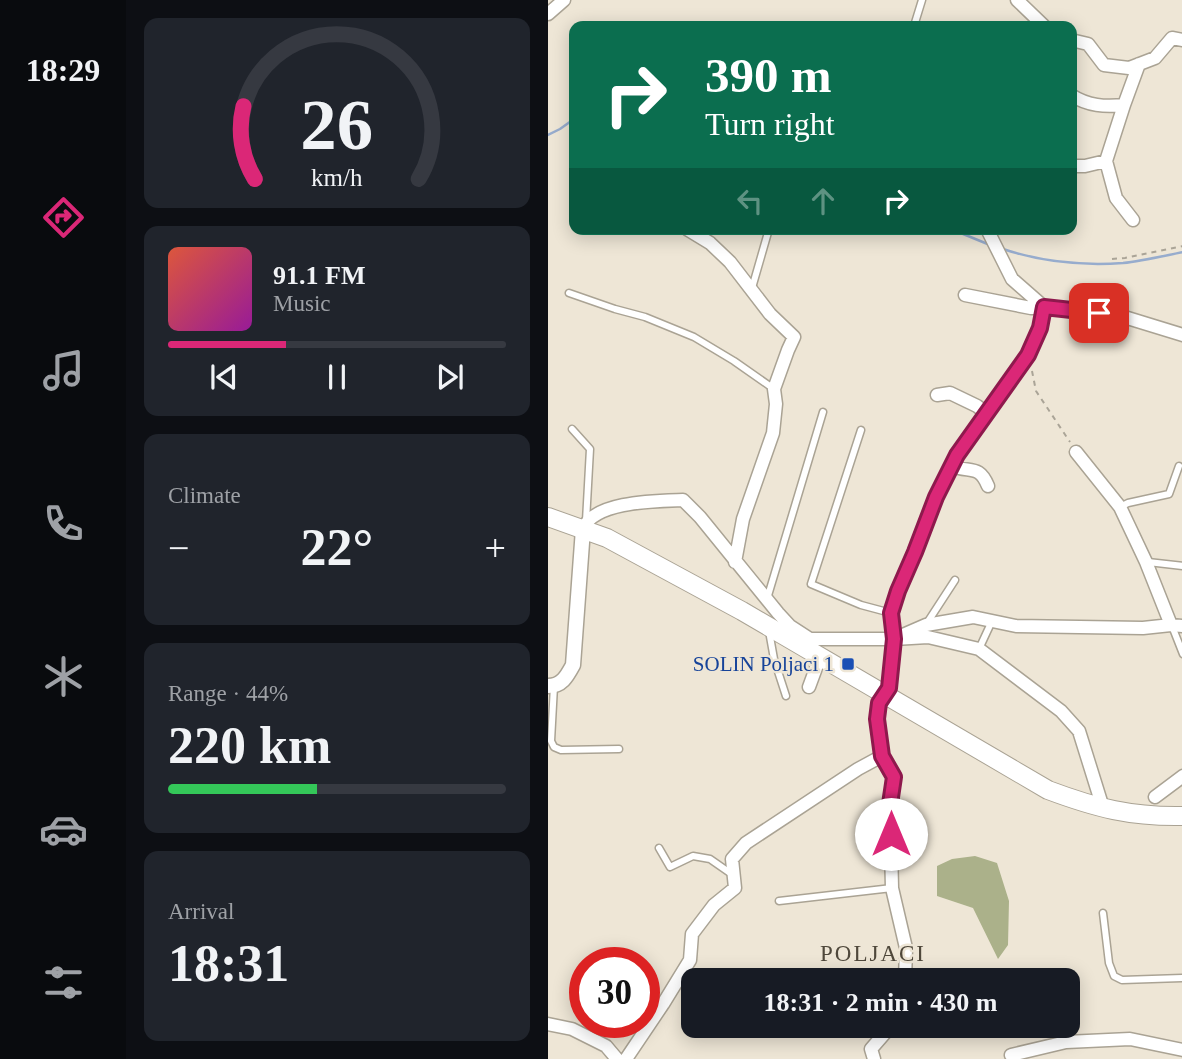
<!DOCTYPE html>
<meta charset="utf-8">
<style>
:root{--surface:#171b24;--page:#20242c;--text:#f1f3f6;--muted:#9ea1a6;--line:#363941;--accent:#db2777}
body{margin:0;font-family:Georgia,serif;background:var(--page);color:var(--text);height:100vh;display:flex;flex-direction:column;font-size:26px;white-space:nowrap}
*{box-sizing:border-box;margin:0}
p{font-size:23px;color:var(--muted)}
.icon{flex:none;width:38px;height:38px;fill:none;stroke:currentColor;stroke-width:2;stroke-linecap:round;stroke-linejoin:round}
.map{position:relative;flex:1;overflow:hidden}
.details{display:flex;flex-direction:column;gap:18px;padding:18px;background:#0d0f14;width:422px}
.details>*{flex:none}
.guide{position:absolute;left:21px;top:21px;width:508px;height:214px;border-radius:14px;box-shadow:0 4px 18px #0003;background:#0b6e4f;color:#fff;overflow:hidden}
.speed{position:absolute;left:21px;top:947px;display:flex;gap:14px;font-size:35px;font-weight:700;text-align:center}
.speed>*{display:grid;place-content:center;width:91px;height:91px;border-radius:50%;background:var(--surface);box-shadow:0 4px 18px #0003;line-height:1}
.speed .limit{border:10px solid #d22;background:#fff;color:#111}
.pin{position:absolute;display:grid;place-items:center;width:60px;height:60px;color:#fff;margin:-30px;border-radius:14px;box-shadow:0 4px 10px #0006}
.me{position:absolute;width:77px;margin:-38px;rotate:0deg;stroke-linejoin:round;filter:drop-shadow(0 0 5px #0008)}
.turn{display:flex;align-items:center;gap:24px;height:147px;padding:0 21px;font-size:32px}
.turn .icon{width:91px;height:91px;stroke-width:2.5}
.turn b{display:block;font-size:49px;line-height:60px}
.lanes{display:flex;align-items:center;height:66px;padding:0 21px;background:#0003;justify-content:center;gap:35px;direction:ltr}
.lanes .off{opacity:.35}
.big{font-size:52px;font-weight:700;line-height:1.1}
.details .widget{flex:1;display:flex;flex-direction:column;justify-content:center;gap:10px;min-width:0;padding:0 24px;border-radius:14px;background:var(--page)}
.details .dial{align-items:center;gap:0}
.dial svg{height:182px;overflow:visible;fill:none;stroke:var(--line);stroke-width:7;stroke-linecap:round;text-anchor:middle}
.dial text{fill:var(--text);stroke:none}
.song{display:flex;align-items:center;gap:21px}
.cover{width:84px;height:84px;border-radius:10px;background:linear-gradient(135deg,hsl(10 70% 55%),hsl(300 70% 35%))}
.played{height:7px;border-radius:4px;background:linear-gradient(90deg,var(--accent) 35%,var(--line) 35%)}
.keys{display:flex;justify-content:space-around;direction:ltr}
.heat{display:flex;justify-content:space-between;align-items:center;font-size:38px;direction:ltr}
.charge{height:10px;border-radius:5px;background:linear-gradient(90deg,#34c759 44%,var(--line) 0)}
.trip{position:absolute;left:133px;top:968px;width:399px;height:70px;border-radius:14px;background:var(--surface);box-shadow:0 4px 18px #0003;font-weight:700;line-height:70px;text-align:center}
main{display:flex;flex:1;min-height:0}
.tabs{display:flex;flex-direction:column;width:126px;justify-content:space-around;align-items:center;background:#090b0e;color:var(--muted)}
.tabs .icon{width:49px;height:49px}
.tabs .current{color:var(--accent)}
.tabs b{font-size:32px;color:var(--text)}
.map>svg:first-child{display:block}
</style>
<main>
<nav class="tabs">
<b>18:29</b>
<svg class="icon current" aria-label="directions" viewBox="0 0 24 24"><path d="M12 3l9 9-9 9-9-9zM9 14v-3h6M13 9l2 2-2 2"/></svg>
<svg class="icon" aria-label="music" viewBox="0 0 24 24"><path d="M9 18V5l10-2v13"/><circle cx="6" cy="18" r="3"/><circle cx="16" cy="16" r="3"/></svg>
<svg class="icon" aria-label="phone" viewBox="0 0 24 24"><path d="M5 4h4l2 5-3 2q2 4 5 5l2-3 5 2v4C11 20 4 13 5 4z"/></svg>
<svg class="icon" aria-label="climate" viewBox="0 0 24 24"><path d="M12 3v18M4 7l16 10M4 17L20 7"/></svg>
<svg class="icon" aria-label="car" viewBox="0 0 24 24"><path d="M5 17H2v-5l4-1 3-4h7l3 4 3 1v5h-3M9 17h6M6 11h13"/><circle cx="7" cy="17" r="2"/><circle cx="17" cy="17" r="2"/></svg>
<svg class="icon" aria-label="filters" viewBox="0 0 24 24"><path d="M4 7h16M4 17h16"/><circle cx="9" cy="7" r="2"/><circle cx="15" cy="17" r="2"/></svg>
</nav>
<section class="details">
<div class="widget dial"><svg viewBox="0 0 100 80">
<path d="M14 69A42 42 0 1 1 86 69"/>
<path d="M14 69A42 42 0 0 1 9 37" stroke="#db2777"/>
<text x="50" y="56" font-size="32" font-weight="700">26</text>
<text x="50" y="72" font-size="11">km/h</text>
</svg></div>
<div class="widget">
<div class="song"><i class="cover"></i><div><b>91.1 FM</b><p>Music</p></div></div>
<div class="played"></div>
<div class="keys"><svg class="icon" aria-label="previous" viewBox="0 0 24 24"><path d="M18 5L8 12l10 7zM5 5v14"/></svg><svg class="icon" aria-label="pause" viewBox="0 0 24 24"><path d="M8 5v14M16 5v14"/></svg><svg class="icon" aria-label="next" viewBox="0 0 24 24"><path d="M6 5l10 7-10 7zM19 5v14"/></svg></div>
</div>
<div class="widget"><p>Climate</p>
<div class="heat"><a>−</a><b class="big">22°</b><a>+</a></div>
</div>
<div class="widget"><p>Range · 44%</p><b class="big">220 km</b><div class="charge"></div></div>
<div class="widget"><p>Arrival</p><b class="big">18:31</b></div>
</section>
<div class="map">
<svg width="635" height="1059" viewBox="0 0 635 1059">
<rect width="100%" height="100%" fill="#eee6d6"/>
<path fill="#abb18a" d="M427,856L449,863L461,901L460,945L450,959L425,908L389,896V866L404,859Z"/>
<g fill="none" stroke-linecap="round" stroke-linejoin="round">
<path stroke="#97accd" stroke-width="2.5" d="M0,135L12,129L26,119
M403,229L442,245
M455,249C494,262 533,266 575,263C594,261 615,256 635,252"/>
<defs>
<path id="service" d="M366,26L374,0
M204,288L221,229
M21,293L67,309L97,317L146,337L186,361L226,389
M24,429L42,449L38,521
M313,430L263,584L313,605L343,613
M572,507L580,503L621,494L631,466
M600,562L635,566
M219,599L275,412
M379,623L407,580
M624,626L635,654
M221,631L226,659L238,696
M431,649L444,621
M6,686L3,741L6,747L13,750L71,749
M111,848L122,867L145,856L162,859L185,875
M231,901L344,888
M555,913L561,963L566,976L574,980L635,978"/>
<path id="minor" d="M469,0L496,26
M0,14L16,0
M523,40L540,44L556,65L581,68L607,58L624,38L635,40
M523,95C540,106 557,107 576,105L591,64
M576,105L558,161L568,198L585,220
M523,166H537L558,161
M139,229L162,243L182,262L222,314L246,337L240,350L226,389L228,404L225,433L195,519L187,562
M439,229L464,279L496,307
M417,295L483,308L496,307L573,316L635,335
M389,395L402,393L429,406L438,413
M528,452L572,507L598,562L623,625
M404,466C422,473 431,464 440,486
M35,529C46,501 108,501 135,500L152,517L230,613L242,626L262,639H346L380,637L431,649L513,711L531,731L555,808
M355,635L378,625L425,617L468,626L595,628L623,625L635,626
M261,687L268,668L269,655
M334,756L346,777L342,804L344,888L358,948L357,980
M607,797L635,776
M0,1024L24,1029L58,1046L69,1059
M463,1055L518,1042L582,1039L635,1050
M78,1059L115,1004L142,960L144,934L166,905L187,888L184,859L198,843L310,769L334,756L329,719L331,703L341,687L346,639L343,613L350,591L367,552L388,497L409,455L452,393L480,355L491,328L496,307
M326,1059L323,1049L343,1026"/>
<path id="tertiary" d="M0,686C14,686 19,676 25,665L35,529"/>
<path id="secondary" d="M0,517L59,538L194,611L500,790C548,808 583,817 635,816"/>
</defs>
<use href="#service" stroke="#aaa394" stroke-width="9"/>
<use href="#minor" stroke="#aaa394" stroke-width="15"/>
<use href="#tertiary" stroke="#aaa394" stroke-width="17"/>
<use href="#secondary" stroke="#aaa394" stroke-width="20"/>
<path stroke="#aaa497" stroke-width="2" stroke-dasharray="5 5" stroke-linecap="butt" d="M564,259L577,258L635,246
M484,371L488,391L522,442
M140,985L145,987"/>
<use href="#service" stroke="#fff" stroke-width="6"/>
<use href="#minor" stroke="#fff" stroke-width="12"/>
<use href="#tertiary" stroke="#fff" stroke-width="14"/>
<use href="#secondary" stroke="#fff" stroke-width="18"/>
</g>
<g fill="none" stroke-linecap="round" stroke-linejoin="round">
<defs>
<path id="route" d="M343,834L342,804L346,777L334,756L329,719L331,703L341,688L346,639L343,613L350,591L367,552L388,497L409,455L480,355L492,328L496,307L551,313"/>
</defs>
<use href="#route" stroke="#8e194d" stroke-width="18"/>
<use href="#route" stroke="#db2777" stroke-width="12"/>
</g>
<rect fill="#1a4fb4" stroke="#eee6d6" stroke-width="2.5" x="293" y="657" width="14" height="14" rx="3.5"/>
<g text-anchor="middle" dominant-baseline="central" stroke-width="5" stroke-linejoin="round" paint-order="stroke">
<g font-size="21" fill="#164399" stroke="#eee6d6" text-anchor="end">
<text x="286" y="664">SOLIN Poljaci 1</text>
</g>
<g font-size="23" letter-spacing="2" fill="#4f483b" stroke="#eee6d6">
<text x="325" y="953">POLJACI</text>
</g>
</g>
</svg>
<div class="speed"><div class="limit">30</div></div>
<div class="pin" style="left:551px;top:313px;background:#d93025"><svg class="icon" aria-label="arrive" viewBox="0 0 24 24"><path d="M6 21V4h12l-3 4 3 4H6"/></svg></div>
<svg class="me" style="left:343px;top:834px" viewBox="-20 -20 40 40"><circle r="19" fill="#fff"/><path d="M0-13L10 11 0 6-10 11z" fill="#db2777"/></svg>
<div class="trip">18:31 · 2 min · 430 m</div>
<div class="guide">
<div class="turn"><svg class="icon" aria-label="right" viewBox="0 0 24 24"><path d="M7 20v-9h11M14 6l5 5-5 5"/></svg><div><b>390 m</b>Turn right</div></div>
<div class="lanes"><svg class="icon off" aria-label="left" viewBox="0 0 24 24"><path d="M17 20v-9H6M10 6l-5 5 5 5"/></svg><svg class="icon off" aria-label="ahead" viewBox="0 0 24 24"><path d="M12 20V5M6 11l6-6 6 6"/></svg><svg class="icon" aria-label="right" viewBox="0 0 24 24"><path d="M7 20v-9h11M14 6l5 5-5 5"/></svg></div>
</div>
</div>
</main>
